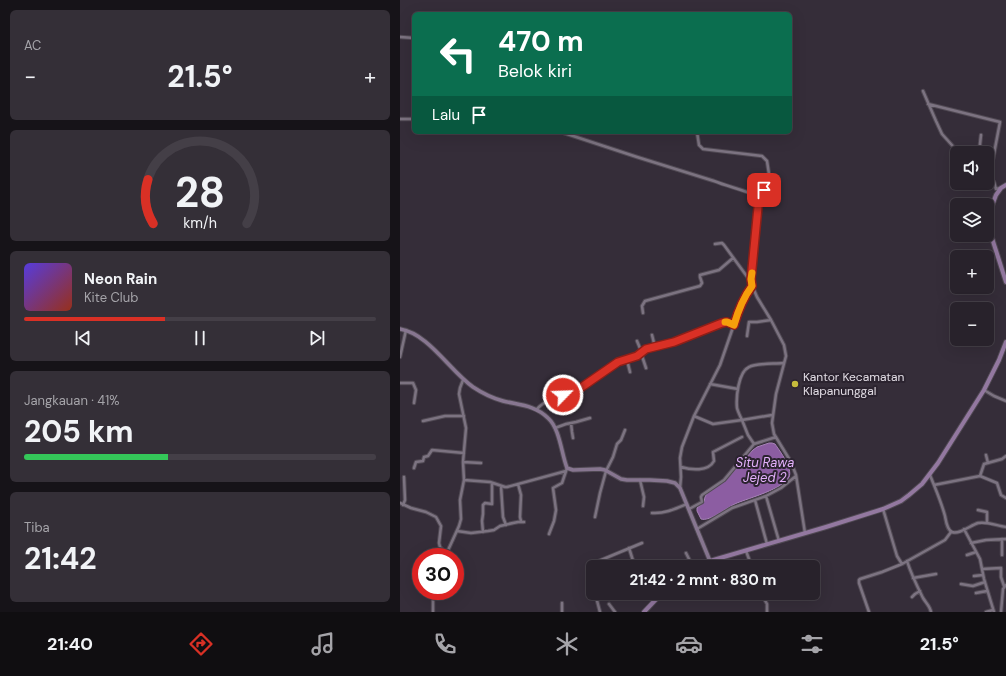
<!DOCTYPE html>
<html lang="id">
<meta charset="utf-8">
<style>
:root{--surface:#28222b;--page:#342f37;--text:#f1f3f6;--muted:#a5a4a9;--line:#443f47;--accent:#d93025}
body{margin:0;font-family:"DM Sans",sans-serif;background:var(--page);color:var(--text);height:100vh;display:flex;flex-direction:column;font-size:15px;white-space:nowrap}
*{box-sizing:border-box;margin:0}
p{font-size:13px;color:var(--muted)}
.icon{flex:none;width:22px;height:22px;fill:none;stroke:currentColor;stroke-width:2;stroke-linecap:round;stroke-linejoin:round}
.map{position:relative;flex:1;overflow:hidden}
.details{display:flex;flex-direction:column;gap:10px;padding:10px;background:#161318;width:400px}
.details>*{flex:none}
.guide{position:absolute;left:12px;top:12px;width:380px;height:122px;border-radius:6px;box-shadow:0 4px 16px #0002,0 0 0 1px var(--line);background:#0b6e4f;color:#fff;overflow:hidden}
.controls{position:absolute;left:550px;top:146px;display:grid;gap:8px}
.controls a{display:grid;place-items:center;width:44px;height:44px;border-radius:6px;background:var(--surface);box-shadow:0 4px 16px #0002,0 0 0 1px var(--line);font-size:20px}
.speed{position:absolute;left:12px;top:548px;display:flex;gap:8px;font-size:20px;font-weight:700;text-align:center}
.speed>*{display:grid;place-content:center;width:52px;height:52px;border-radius:50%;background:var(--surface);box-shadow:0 4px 16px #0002,0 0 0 1px var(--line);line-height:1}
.speed .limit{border:6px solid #d22;background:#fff;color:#111}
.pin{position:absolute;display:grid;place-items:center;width:34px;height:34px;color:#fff;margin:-17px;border-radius:8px;box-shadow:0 2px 6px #0006}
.me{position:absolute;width:44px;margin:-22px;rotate:66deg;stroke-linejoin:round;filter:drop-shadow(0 0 3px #0008)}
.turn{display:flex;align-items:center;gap:14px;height:84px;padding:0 20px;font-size:18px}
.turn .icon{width:52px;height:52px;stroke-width:2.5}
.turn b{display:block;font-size:28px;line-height:34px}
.then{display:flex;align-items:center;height:38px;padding:0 20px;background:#0003;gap:8px;font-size:15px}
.big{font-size:30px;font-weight:700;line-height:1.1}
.details .tile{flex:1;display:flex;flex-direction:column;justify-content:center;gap:6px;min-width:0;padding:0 14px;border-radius:6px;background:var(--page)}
.details .dial{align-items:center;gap:0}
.dial svg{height:104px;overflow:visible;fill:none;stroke:var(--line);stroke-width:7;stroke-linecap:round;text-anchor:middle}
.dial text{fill:var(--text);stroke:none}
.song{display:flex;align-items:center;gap:12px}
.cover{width:48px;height:48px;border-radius:6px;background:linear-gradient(135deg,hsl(250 70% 55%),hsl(10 70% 35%))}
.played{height:4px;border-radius:2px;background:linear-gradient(90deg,var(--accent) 40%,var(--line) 40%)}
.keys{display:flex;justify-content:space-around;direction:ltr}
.heat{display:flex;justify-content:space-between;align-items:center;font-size:22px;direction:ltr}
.charge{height:6px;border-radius:3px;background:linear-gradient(90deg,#34c759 41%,var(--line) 0)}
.trip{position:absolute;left:186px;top:560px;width:234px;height:40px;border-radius:6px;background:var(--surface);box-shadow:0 4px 16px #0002,0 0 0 1px var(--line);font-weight:700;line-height:40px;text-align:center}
.menu{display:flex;height:64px;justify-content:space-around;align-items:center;background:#100e11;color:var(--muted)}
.menu .icon{width:28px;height:28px}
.menu .selected{color:var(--accent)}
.menu b{font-size:18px;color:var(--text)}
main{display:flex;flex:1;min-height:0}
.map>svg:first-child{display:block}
</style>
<main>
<section class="details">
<div class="tile"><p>AC</p>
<div class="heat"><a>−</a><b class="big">21.5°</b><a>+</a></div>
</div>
<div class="tile dial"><svg viewBox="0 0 100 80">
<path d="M14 69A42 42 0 1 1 86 69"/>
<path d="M14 69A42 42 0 0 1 10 35" stroke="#d93025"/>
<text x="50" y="56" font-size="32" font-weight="700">28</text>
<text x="50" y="72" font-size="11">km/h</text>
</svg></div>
<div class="tile">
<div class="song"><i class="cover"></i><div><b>Neon Rain</b><p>Kite Club</p></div></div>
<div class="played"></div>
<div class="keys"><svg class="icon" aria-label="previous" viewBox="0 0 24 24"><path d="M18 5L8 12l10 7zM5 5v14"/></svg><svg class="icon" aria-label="pause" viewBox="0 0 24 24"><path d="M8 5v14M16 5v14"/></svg><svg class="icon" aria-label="next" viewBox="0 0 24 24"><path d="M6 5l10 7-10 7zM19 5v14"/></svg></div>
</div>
<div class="tile"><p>Jangkauan · 41%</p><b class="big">205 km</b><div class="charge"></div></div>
<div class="tile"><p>Tiba</p><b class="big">21:42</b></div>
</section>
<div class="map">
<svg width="606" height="612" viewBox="0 0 606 612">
<rect width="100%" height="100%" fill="#352d39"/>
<path fill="#8c5da2" stroke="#a683b6" d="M369,443H372L375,444C380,451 393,469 389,477C383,489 349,498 337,503C327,507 310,522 301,519L297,511V508L304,502L305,497L307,493L327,479L353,450L357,447Z"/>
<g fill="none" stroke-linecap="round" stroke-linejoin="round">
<defs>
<path id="street" d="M0,37L14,38
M523,91L536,121L542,134L559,153
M528,104L600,122L593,159L587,161
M0,119H14
M161,132L237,157L314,181C329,187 345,190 359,197
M297,132L299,145L303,149L362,156L367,161L369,174L368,183L359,197L353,253L351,283L357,297L371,320L384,345L386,356L376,394L372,423L374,434L391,462L396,475L405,533
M580,153V144L581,135
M587,180L594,182L596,189L600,188
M315,244L322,243L324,245L351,282
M243,313L242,306L245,301L300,286L302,283L300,277V275L319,270L333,258
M252,335L255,347
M347,336L349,322H357L371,320
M237,341L242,353
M241,353L246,368
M0,357L6,330
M227,360L230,372
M0,383H13L16,390L14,403
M310,384L338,389
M584,390L594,396L606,401
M137,409L140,406L144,403L179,389L215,364L237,356L246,349L274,342L322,323L327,322L334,325
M372,415L342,420C340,416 338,412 337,408C336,398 338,372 349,367C356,363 374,364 383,363
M294,416L313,424L342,420L348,435L354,444
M23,421L45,416H64
M171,423L172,432L173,438
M155,428L166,424L176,422L190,418
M586,455L588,463
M63,462L81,463
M281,467C291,470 308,472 314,461L313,452L342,437
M14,468L16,462L23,461L24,457L28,456L32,450L64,453
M530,475C535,488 541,501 545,516C546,521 547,530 552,532C559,535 571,525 578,523C587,521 597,526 606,527
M580,476L584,464L602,459L606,456
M64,480L90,482L105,487H107L166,471L167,468
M240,480L244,497L243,506
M118,484L121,495L120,517L121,521
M534,485L580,476L597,483L601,495L606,498
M101,486L103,517L106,525
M280,488L281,477L280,458L282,447L294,416L320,365L341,304L352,286
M366,496L379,541
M355,500L367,544
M0,503L11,508L26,512L36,517L41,526L39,543L40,547L46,554
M3,505L5,500L4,477
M289,509L302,502L301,497L302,495L324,480L354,444L376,437
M483,509L497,556L502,564
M578,510L587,512V523
M252,513C264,514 275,509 287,504
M195,517L200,493L206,471L213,457L217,444L221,440L225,430
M297,529L332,508L366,496L381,488L396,476
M564,529L580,559L584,579L594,612
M57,531L71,533L88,531L94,530L100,526L113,523L118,522H124
M83,532L82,521L83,514V505L85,503L92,504V483
M149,534L154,521L156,510L153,488L162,483L166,471
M571,543L586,540L606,539
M229,548L235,567
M346,551L352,567
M286,553L293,567
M567,555L576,552
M602,555V539
M45,557L59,526L61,519L60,500L64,480L63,462L66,428L59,394L60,388L63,380
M310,561L312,567
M507,561C511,574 517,586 523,598C526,603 530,606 531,612
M582,569L601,568V577L604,586
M574,576L583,575
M513,578L536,574
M193,584L189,567V565L242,543
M561,584L573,586L585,582
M195,593L200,612
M361,593L367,604V612
M576,593L587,591
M512,597L515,594L520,591
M162,603V612
M209,604L215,612
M33,612V591
M469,612L459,583V580L460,579L482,572L502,564L545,540L551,532
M586,612L593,610
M601,612L603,589L606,585"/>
<path id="secondary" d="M0,329C29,334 49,370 73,387C82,393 92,398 103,401C119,405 135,405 148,418C160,429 161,452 167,468L173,470L200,469L205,470L221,479L227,480H250L267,481L275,483L280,488L310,561"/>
<path id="primary" d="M606,185L601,188L596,195L590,211L589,223L591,235L606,282
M296,567L310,561L426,527L483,509L501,501L509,495L522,484L538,463L584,390L599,360L606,342
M244,612L262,593"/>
</defs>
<use href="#street" stroke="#504953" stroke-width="4.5"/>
<use href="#secondary" stroke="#504953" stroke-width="5.5"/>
<use href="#primary" stroke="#504953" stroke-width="6"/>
<use href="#street" stroke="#7c7381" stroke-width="2.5"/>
<use href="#secondary" stroke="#877690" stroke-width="3.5"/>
<use href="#primary" stroke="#9378a0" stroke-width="4"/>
</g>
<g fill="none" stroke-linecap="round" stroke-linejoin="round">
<defs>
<path id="route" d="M163,395L179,389L218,362L237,356L246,349L274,342L322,323L327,322L334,325C338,311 343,298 352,286L351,279L359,197L364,190"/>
</defs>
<use href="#route" stroke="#8d1f18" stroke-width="10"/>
<use href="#route" stroke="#d93025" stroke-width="7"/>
<path stroke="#f59e0b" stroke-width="7" d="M325,322H327L334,325C338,311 343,298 352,286L351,279L352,273"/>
</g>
<circle fill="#c6bc3c" stroke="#2b232f" stroke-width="1.5" cx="395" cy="384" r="4"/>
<g text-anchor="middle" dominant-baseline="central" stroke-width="4" stroke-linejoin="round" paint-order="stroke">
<g font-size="12" fill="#e1dce4" stroke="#2b232f" text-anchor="start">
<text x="403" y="377">Kantor Kecamatan<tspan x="403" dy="14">Klapanunggal</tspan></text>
</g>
<g font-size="13" font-style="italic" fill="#e4b1fc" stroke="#2b232f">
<text x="365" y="462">Situ Rawa<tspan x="365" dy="15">Jejed 2</tspan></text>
</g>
</g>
</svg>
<div class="controls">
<a><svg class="icon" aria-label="sound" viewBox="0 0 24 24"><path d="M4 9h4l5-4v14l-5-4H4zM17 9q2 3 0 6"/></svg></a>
<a><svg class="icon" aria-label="layers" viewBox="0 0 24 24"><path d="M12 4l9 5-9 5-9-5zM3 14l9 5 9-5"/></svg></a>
<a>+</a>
<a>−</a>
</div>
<div class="speed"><div class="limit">30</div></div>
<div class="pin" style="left:364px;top:190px;background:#d93025"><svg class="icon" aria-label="arrive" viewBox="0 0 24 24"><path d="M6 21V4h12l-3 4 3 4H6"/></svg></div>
<svg class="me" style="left:163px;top:395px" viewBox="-20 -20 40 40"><circle r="17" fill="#d93025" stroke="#fff" stroke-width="3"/><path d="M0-11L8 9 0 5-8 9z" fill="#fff"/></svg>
<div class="trip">21:42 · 2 mnt · 830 m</div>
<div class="guide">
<div class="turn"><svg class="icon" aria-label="left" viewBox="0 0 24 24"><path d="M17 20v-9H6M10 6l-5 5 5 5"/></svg><div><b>470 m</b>Belok kiri</div></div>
<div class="then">Lalu<svg class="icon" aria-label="arrive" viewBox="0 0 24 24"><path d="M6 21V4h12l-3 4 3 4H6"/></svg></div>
</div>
</div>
</main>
<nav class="menu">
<b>21:40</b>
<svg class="icon selected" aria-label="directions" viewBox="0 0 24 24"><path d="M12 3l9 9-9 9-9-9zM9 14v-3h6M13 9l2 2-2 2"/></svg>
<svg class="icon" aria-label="music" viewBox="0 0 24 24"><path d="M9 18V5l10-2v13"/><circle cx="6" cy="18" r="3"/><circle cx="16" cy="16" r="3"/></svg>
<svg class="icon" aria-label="phone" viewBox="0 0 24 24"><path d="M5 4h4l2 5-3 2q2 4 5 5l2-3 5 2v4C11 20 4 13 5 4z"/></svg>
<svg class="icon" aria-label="climate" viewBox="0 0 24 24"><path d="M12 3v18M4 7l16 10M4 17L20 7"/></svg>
<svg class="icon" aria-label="car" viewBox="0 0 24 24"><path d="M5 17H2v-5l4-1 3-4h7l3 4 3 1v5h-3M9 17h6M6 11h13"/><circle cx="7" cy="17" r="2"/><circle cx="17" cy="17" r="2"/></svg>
<svg class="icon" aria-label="filters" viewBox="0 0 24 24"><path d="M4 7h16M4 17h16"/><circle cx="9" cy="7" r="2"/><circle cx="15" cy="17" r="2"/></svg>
<b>21.5°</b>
</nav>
